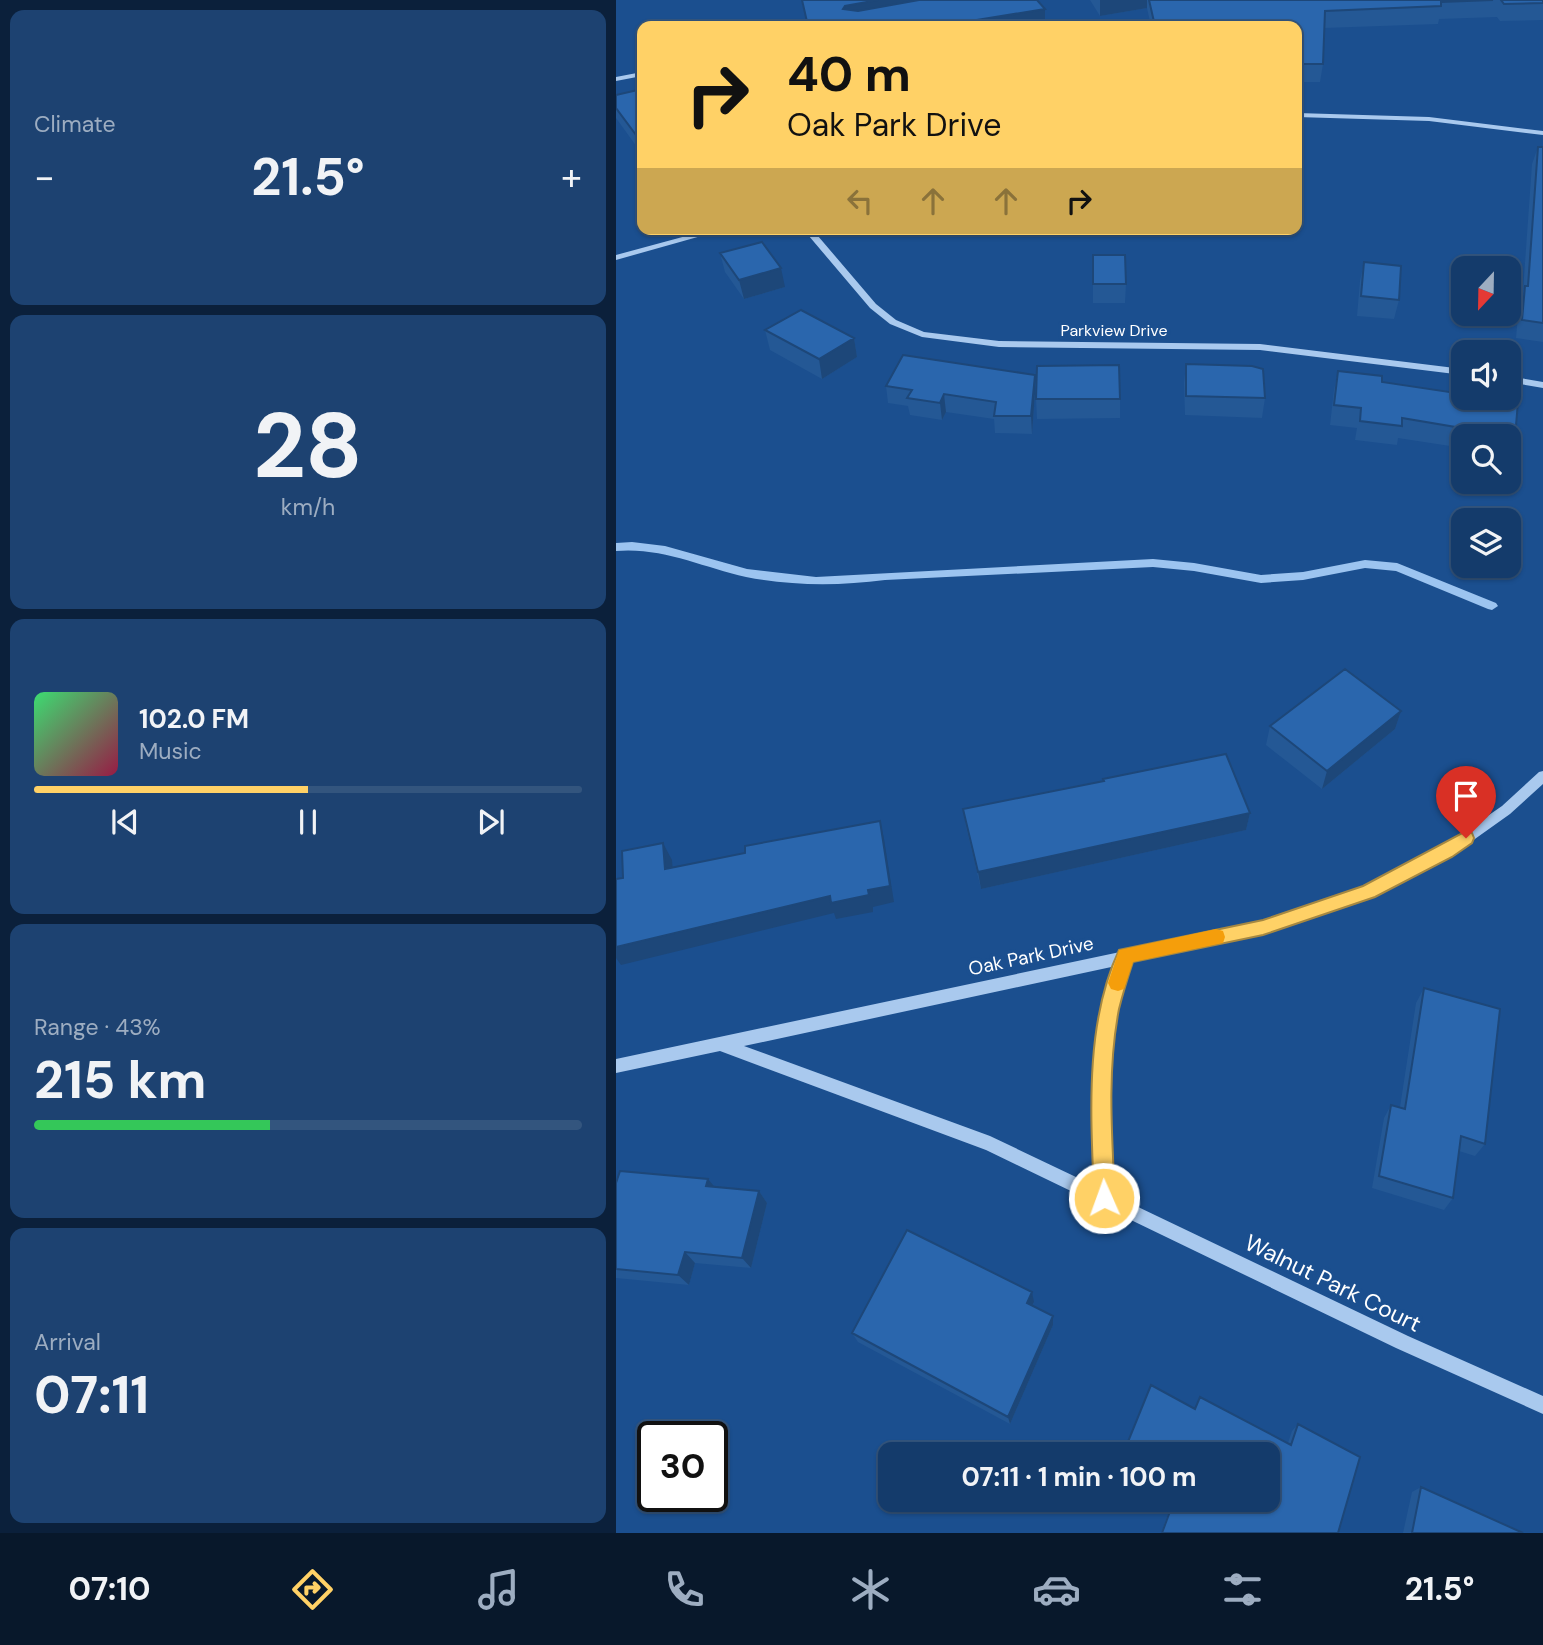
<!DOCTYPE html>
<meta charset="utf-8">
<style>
:root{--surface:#143b6b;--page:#1d4271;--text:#f1f3f6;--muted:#9dadc1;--line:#33557e;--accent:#ffd166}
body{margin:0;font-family:"DM Sans",sans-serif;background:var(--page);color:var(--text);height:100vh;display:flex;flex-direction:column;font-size:26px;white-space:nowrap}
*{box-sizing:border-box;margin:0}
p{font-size:23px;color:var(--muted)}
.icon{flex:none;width:38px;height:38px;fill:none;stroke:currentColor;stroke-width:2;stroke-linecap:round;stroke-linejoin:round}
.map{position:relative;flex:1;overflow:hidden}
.sheet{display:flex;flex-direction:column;gap:10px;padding:10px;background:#0b203b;width:616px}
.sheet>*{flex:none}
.hud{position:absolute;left:21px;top:21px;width:665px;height:214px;border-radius:14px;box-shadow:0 2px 5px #0004,0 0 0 2px var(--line);background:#ffd166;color:#111;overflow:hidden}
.needle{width:46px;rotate:202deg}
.controls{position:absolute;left:835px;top:256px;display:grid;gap:14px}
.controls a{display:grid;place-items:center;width:70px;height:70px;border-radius:14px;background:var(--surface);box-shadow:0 2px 5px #0004,0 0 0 2px var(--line);font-size:35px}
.speed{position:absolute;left:21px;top:1421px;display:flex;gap:14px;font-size:35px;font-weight:700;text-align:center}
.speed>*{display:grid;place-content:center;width:91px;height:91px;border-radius:50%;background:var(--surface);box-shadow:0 2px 5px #0004,0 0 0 2px var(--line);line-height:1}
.speed .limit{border:4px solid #111;border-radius:10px;background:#fff;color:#111}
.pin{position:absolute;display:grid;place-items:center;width:60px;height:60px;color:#fff;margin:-72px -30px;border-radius:50% 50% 50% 0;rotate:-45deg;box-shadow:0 0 7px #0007}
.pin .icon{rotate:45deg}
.me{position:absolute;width:77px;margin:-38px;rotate:358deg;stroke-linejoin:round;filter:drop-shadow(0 0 5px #0008)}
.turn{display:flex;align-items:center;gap:24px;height:147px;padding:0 35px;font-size:32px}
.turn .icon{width:91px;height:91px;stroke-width:2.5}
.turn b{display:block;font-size:49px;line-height:60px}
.lanes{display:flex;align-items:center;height:66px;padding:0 35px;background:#0003;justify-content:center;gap:35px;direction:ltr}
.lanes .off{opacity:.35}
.big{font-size:52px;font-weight:700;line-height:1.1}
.sheet .widget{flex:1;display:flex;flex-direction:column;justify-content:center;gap:10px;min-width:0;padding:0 24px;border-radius:14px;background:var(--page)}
.sheet .dial{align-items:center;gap:0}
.dial b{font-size:91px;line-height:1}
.song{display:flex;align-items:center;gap:21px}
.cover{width:84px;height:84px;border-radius:10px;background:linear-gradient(135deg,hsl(140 70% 55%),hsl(340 70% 35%))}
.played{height:7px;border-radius:4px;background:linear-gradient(90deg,var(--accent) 50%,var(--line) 50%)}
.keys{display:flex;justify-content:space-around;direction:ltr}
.heat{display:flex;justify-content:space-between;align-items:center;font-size:38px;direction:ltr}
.charge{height:10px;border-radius:5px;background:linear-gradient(90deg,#34c759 43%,var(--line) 0)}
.trip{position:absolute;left:262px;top:1442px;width:402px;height:70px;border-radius:14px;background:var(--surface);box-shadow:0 2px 5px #0004,0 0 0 2px var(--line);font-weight:700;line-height:70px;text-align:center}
.tab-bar{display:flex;height:112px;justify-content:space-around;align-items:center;background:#08182b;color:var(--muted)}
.tab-bar .icon{width:49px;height:49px}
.tab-bar .current{color:var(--accent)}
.tab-bar b{font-size:32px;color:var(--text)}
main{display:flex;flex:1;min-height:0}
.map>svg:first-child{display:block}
</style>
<main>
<section class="sheet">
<div class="widget"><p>Climate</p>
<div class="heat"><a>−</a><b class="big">21.5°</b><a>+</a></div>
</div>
<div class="widget dial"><b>28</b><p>km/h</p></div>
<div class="widget">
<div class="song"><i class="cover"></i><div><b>102.0 FM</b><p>Music</p></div></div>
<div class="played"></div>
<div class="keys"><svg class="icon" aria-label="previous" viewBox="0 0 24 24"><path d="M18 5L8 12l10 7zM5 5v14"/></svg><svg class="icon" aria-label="pause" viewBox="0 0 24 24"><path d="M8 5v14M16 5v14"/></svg><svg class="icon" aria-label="next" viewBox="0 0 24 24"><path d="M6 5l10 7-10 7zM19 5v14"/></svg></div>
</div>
<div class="widget"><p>Range · 43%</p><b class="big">215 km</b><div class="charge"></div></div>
<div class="widget"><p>Arrival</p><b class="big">07:11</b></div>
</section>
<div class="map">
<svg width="927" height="1533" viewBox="0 0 927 1533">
<rect width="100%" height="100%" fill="#1b4f8f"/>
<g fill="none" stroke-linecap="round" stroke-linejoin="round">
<path fill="#9cc4f0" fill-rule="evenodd" d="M16,542L49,546L131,569L200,577L537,559L578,563L645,575L687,572L749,560L781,563L880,603L882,606L876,610L872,609L780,571L749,568L687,580L645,583L578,571L537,567L269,580C223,586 176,586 130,577C86,567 46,547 0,551V543Z"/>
<path fill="#a9c9ee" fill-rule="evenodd" d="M26,72V76L0,81V77Z
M681,113L813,117L927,131V135L813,121L681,117Z
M96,229H110L0,260V255Z
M187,229H196L260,304L280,320L308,332L383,341L644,344L847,369V375L644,350L383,347L306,337L274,324L254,308Z
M892,376L927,382V388L892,382Z
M927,771V784L894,814L835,856L758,895L647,934L515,962C490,1041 492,1114 497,1195L792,1336L927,1396V1414L780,1348L370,1150L104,1051L0,1073V1059L504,952L510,949L514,950L647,922L749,887L825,848L886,806L923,772ZM500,966C476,1038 477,1112 481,1187L374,1136L128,1046Z"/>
</g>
<path fill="#245895" d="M474,0H927V20L884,21L881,17L823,19L822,24L708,28L707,64L704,82H681V26H535L531,8L484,16Z
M26,89V154L0,118V95Z
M922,147H927V342L900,338L903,304L907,291L916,164Z
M104,253L169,287L128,299L109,272Z
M477,255L510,284L509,303H477Z
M748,262L783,300L778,319L741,316L744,281Z
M149,330L238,338L241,357L206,379L154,350Z
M570,364L649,398L646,418L569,415L568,383Z
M722,371L766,382L899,437L892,456V436H847V448L782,438L781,445L739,440L741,428L714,425L718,390Z
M270,386L419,393L416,434L379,433L378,419L330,412L326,420L294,415L292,406L272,403Z
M420,399H504V418L421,419Z
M785,711L779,729L706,789L650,745L654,726Z
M487,779L634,813L630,830L365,889L350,827L347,809L487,781Z
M808,988L869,1144L859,1156L843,1151L837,1198L828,1210L756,1188L768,1118L775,1105L784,1107L800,1003Z
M0,1183L98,1187L143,1191L151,1203L135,1268L79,1263L73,1285L0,1278Z
M418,1302L416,1306L437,1325L394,1424L242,1342L236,1333Z
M584,1397L672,1443L676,1431L682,1424L722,1533H545L553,1511L549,1507L550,1502L546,1500H653L579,1409Z
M805,1487L907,1533H787L796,1492Z"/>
<path fill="#1d4779" d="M262,0H353L232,23L227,9L229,6Z
M484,0H531V8L484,16Z
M429,9V26H324Z
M165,268L169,287L128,299L123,280Z
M238,338L241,357L206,379L203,359Z
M419,375V393L416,434L415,416Z
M328,394L330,412L326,420L324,403Z
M785,711L779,729L706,789L711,771Z
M634,813L630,830L365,889L362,872Z
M264,821L268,839L278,902L257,907V912L220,919L218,913L5,965L0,958V947L214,896L252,890Z
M47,843L56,860L58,886L49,869Z
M92,1179L102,1191L90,1186Z
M143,1191L151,1203L135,1268L126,1258Z
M69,1252L79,1263L73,1285L62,1275Z
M416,1292L418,1302L412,1313L411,1303Z
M437,1316V1325L394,1424L392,1417Z"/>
<path fill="#2a66ad" stroke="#1d4779" stroke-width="2" d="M186,0H262L229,6L227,9L242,11L303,0H421L429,9L324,26H192Z
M533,0H877L825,2V6L709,11L707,64H681V26H539Z
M885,0H927V3L888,4Z
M26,89V143L0,108V95Z
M922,147H927V323L906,320L909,286H912Z
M146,242L165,268L123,280L104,253Z
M477,255H509L510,284H477Z
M748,262L785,266L783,300L745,296Z
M185,310L238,338L203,359L149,330Z
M287,355L419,375L415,416H378L380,402L328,394L324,403L291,398L296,390L270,386Z
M570,364L636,366L647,369L649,398L570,396Z
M503,365L504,399H420L421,366Z
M722,371L766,376V382L847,394V397H872L902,402L899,437L786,418V426L744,421L745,408L718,405Z
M729,669L785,711L711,771L654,726Z
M610,754L634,813L362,872L347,809L488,781L487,779Z
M264,821L274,886L252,890L253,895L215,903L214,896L0,947V879L7,878L6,851L47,843L49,869L129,853V846Z
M808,988L884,1009L869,1144L845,1136L837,1198L763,1176L775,1105L789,1109Z
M4,1171L92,1179L90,1186L143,1191L126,1258L69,1252L62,1275L0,1269V1183Z
M291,1230L416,1292L411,1303L437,1316L392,1417L236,1333Z
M535,1385L579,1409L584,1397L675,1445L682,1424L744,1457L722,1533H546L556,1506L551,1503L552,1500H653V1454H507Z
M805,1487L907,1533H796Z"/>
<path fill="#ffd166" stroke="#a68842" stroke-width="2" d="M850,831L856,833L858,838L856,843L836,857L759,897L647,935L517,962C512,977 507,993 503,1009C491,1071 496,1135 499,1198L496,1205L488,1208L481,1205L478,1198C475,1117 468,1025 503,950L647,920L747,886Z"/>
<path fill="#f59e0b" d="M600,929L607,931L609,937L607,943L517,962L508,989L502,991L495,989L492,983L503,950Z"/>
<g text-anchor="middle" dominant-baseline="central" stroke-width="7" stroke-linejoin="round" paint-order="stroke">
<g font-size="16" fill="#fff" stroke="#1b4f8f">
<text x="498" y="330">Parkview Drive</text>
</g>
<g font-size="19" fill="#fff" stroke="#1b4f8f">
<text transform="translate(415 956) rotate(-12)">Oak Park Drive</text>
</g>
<g font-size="23" fill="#fff" stroke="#1b4f8f">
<text transform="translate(717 1283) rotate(26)">Walnut Park Court</text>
</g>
</g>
</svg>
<div class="controls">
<a><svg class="needle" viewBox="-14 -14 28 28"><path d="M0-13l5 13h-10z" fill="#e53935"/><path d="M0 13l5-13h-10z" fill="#9dadc1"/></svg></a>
<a><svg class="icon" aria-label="sound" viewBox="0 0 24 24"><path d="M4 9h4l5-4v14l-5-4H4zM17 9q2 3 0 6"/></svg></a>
<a><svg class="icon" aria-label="search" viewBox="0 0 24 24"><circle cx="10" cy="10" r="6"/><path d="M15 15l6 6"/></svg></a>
<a><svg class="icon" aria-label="layers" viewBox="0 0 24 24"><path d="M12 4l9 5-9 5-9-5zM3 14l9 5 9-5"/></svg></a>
</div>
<div class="speed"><div class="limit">30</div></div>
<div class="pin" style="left:850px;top:838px;background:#d93025"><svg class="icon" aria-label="arrive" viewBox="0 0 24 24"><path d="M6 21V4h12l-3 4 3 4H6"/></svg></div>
<svg class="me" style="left:488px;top:1198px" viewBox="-20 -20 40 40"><circle r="17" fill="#ffd166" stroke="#fff" stroke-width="3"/><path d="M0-11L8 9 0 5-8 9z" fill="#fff"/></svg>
<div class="trip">07:11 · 1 min · 100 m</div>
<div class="hud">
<div class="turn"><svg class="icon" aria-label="right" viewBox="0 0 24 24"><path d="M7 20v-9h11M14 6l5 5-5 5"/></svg><div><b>40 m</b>Oak Park Drive</div></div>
<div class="lanes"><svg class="icon off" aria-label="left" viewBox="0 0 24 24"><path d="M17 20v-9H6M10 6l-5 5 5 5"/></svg><svg class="icon off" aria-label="ahead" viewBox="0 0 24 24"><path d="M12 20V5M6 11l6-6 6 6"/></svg><svg class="icon off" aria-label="ahead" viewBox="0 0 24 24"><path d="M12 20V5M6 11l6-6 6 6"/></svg><svg class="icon" aria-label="right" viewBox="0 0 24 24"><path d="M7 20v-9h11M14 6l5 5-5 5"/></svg></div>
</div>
</div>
</main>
<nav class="tab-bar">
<b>07:10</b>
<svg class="icon current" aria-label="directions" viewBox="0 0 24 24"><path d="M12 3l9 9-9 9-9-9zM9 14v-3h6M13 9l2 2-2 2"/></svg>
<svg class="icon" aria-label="music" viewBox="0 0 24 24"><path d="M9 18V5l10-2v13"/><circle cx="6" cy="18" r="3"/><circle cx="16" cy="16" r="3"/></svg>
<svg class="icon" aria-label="phone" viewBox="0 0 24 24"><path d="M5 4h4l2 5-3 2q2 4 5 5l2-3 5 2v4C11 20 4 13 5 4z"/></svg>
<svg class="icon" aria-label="climate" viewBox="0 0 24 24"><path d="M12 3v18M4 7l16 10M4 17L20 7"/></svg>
<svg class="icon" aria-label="car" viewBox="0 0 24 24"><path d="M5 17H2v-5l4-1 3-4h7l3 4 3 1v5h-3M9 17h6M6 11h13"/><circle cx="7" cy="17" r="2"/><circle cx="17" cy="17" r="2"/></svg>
<svg class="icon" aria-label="filters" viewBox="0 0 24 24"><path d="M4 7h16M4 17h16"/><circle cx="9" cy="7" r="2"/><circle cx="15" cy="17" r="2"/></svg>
<b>21.5°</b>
</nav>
